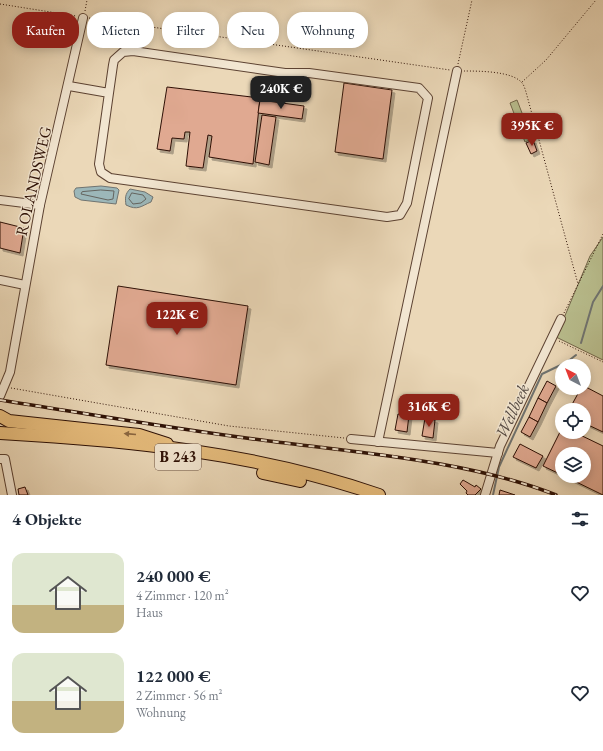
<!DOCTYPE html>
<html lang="de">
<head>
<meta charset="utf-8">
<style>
	:root { --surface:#fff; --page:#f6f6f7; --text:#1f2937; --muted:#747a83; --accent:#8f2418 }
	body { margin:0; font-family:"EB Garamond",serif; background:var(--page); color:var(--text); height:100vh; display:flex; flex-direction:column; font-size:15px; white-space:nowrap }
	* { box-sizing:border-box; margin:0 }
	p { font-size:13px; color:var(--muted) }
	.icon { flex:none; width:22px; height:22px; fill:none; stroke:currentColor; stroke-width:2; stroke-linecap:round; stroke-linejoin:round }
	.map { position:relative; height:495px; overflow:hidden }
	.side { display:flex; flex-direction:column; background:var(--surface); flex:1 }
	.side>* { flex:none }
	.banner { position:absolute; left:12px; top:12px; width:400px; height:36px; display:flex; gap:8px }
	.needle { width:26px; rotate:318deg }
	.tools { position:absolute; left:555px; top:359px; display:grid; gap:8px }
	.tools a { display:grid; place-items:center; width:36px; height:36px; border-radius:50%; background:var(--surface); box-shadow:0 2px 10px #0003; font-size:20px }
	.price { position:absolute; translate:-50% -34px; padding:0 9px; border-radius:8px; background:var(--accent); color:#fff; font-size:13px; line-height:26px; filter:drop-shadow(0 1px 2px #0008) }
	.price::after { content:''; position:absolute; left:50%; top:24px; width:12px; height:9px; margin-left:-6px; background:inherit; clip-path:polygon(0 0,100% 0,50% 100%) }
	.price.current { background:#222; color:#fff }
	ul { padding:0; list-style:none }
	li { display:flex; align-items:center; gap:12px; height:100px; padding:0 12px }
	li span { display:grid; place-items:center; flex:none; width:112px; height:80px; border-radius:12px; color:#555 }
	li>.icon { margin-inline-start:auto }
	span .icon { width:48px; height:48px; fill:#fffc; stroke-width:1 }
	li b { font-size:17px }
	h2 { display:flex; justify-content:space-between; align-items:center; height:48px; padding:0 12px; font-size:17px }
	.pill { padding:0 14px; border-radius:16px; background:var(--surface); box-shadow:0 2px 10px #0003; font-size:14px; line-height:36px }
	.pill.current { background:var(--accent); color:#fff }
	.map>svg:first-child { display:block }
	.green { fill:#b9be8e; stroke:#73674a }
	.water { fill:#9cb7b9; stroke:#707471 }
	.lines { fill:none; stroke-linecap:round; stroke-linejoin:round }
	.shore { stroke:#64645f; stroke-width:1 }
	.stream { stroke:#707471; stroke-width:2 }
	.building { fill:#e0a991; stroke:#2d1005; filter:url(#shadow) }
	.minor-casing { stroke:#5c4232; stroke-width:10 }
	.highway-casing { stroke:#2d1005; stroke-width:14 }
	.path { stroke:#2d1005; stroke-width:1; stroke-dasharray:1 2; stroke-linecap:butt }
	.minor { stroke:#f2e6d1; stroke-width:8 }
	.highway { stroke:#e6bc7c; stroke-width:12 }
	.rail-casing { stroke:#2d1005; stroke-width:3.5 }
	.rail { stroke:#f2e6d1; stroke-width:2; stroke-dasharray:6; stroke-linecap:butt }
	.oneway { fill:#8a6640 }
	.labels { text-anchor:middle; stroke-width:3; stroke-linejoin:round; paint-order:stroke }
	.shield { fill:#f2e6d1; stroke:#685042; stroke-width:1 }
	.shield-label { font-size:15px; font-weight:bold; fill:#2d1005 }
	.street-label { font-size:16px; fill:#2d1005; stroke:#f2e6d1 }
	.water-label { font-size:17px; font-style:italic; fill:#544a44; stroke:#f2e6d1 }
</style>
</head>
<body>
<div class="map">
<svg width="603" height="495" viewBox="0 0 603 495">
	<defs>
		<filter id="shadow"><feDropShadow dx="3" dy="3" stdDeviation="0" flood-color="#0004"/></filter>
	</defs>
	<rect width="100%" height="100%" fill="#ebd8b8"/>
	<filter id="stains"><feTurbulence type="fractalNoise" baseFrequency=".005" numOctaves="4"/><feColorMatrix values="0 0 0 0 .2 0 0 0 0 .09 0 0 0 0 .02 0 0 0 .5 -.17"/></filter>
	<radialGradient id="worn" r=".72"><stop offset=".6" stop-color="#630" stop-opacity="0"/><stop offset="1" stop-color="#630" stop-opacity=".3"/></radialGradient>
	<g class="green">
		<path d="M 517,100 L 532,139 L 525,142 L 510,103 Z"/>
		<path d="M 603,237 L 603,360 L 556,337 L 590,256 Z"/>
	</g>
	<g class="water">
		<path d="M 101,186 L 117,188 L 119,190 L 116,204 L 81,200 L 75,197 L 74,191 L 76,188 Z"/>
		<path d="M 130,189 L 145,192 L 153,197 L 151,202 C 141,206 138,211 126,205 C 125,198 125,194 130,189 Z"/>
	</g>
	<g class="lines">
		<g class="shore">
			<path d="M 101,190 L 114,191 L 113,199 L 108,200 L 81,194 L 82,192 Z"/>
			<path d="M 132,193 L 143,195 L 146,199 L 141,203 L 133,204 L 129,199 Z"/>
		</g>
		<g class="stream">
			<path d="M 581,343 L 593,302 L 603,286"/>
			<path d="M 493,495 L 499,467 L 542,374 L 567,362 L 576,355"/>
		</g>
	</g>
	<g class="building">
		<path d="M 344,83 L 392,90 L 383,159 L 335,152 Z"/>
		<path d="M 167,87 L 260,98 L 253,164 L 209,157 L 212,136 L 208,135 L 203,168 L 186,166 L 190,132 L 185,132 L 184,139 L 172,138 L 170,151 L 157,149 Z"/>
		<path d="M 260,100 L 304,106 L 302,119 L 258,113 Z"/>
		<path d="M 262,115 L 276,117 L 269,165 L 255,162 Z"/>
		<path d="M 533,140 L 537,151 L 531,154 L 526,143 Z"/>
		<path d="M 0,222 L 24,228 L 20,253 L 0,248 Z"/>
		<path d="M 118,286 L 248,306 L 236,385 L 106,365 Z"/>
		<path d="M 547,381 L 556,386 L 547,403 L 538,398 Z"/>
		<path d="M 584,386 L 603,396 L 603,432 L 584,423 L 584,410 L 569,410 L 581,388 L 584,388 Z"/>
		<path d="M 538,398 L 547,403 L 538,422 L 529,417 Z"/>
		<path d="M 398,414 L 409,415 L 407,432 L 395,430 Z"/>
		<path d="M 529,417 L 538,422 L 530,437 L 521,432 Z"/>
		<path d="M 425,418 L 435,420 L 433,438 L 422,436 Z"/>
		<path d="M 561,430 L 569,435 L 570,432 L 574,432 L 603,446 L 603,495 L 564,476 L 584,476 L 584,454 L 562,454 L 562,475 L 543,466 Z"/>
		<path d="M 520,444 L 543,456 L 536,468 L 513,457 Z"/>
		<path d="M 463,480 L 475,487 L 476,485 L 481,489 L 475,495 L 468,495 L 466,493 L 467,491 L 460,484 Z"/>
		<path d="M 25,487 L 28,495 L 19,495 L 18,489 Z"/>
		<path d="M 500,490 L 515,495 L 499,495 Z"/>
	</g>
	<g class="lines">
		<g class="minor-casing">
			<g id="minor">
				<path d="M 69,86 L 109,93 L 99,164 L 101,172 L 110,178 L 387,217 L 400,215 L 407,203 L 428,98 L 419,88 L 309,73 L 285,73 L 133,51 L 123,52 L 114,60 L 113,65 L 109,93"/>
				<path d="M 0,200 L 40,205"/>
				<path d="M 0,280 L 25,285"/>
				<path d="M 0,396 L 10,372 L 40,205 L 83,18"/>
				<path d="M 351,439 L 498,453"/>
				<path d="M 378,442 L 457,71"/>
				<path d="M 0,459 L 5,459 L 12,495"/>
				<path d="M 485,495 L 500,446 L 561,319"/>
			</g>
		</g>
		<g class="highway-casing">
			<g id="highway">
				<path d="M 0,416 L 9,421 L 139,435 L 167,444"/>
				<path d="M 0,433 C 127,440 259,453 379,495"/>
				<path d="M 263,473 L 300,481"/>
			</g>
		</g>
		<g class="path">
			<path d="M 0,4 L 76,16"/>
			<path d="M 85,11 L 87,0"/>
			<path d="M 89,18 L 450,70"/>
			<path d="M 458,64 L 472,0"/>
			<path d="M 464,71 C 478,71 513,71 522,83 C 524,85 525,89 526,92 L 578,284"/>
			<path d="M 522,82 L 546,60 L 596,0"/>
			<path d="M 564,313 L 603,234"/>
			<path d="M 559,341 L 603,362"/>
			<path d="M 11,388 L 229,426 L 344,438"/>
		</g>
		<use href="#minor" class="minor"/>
		<use href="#highway" class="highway"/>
		<g class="rail-casing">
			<path id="rail" d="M 0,400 C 89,414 179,430 269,441 C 361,453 470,461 556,495"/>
		</g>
		<use href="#rail" class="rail"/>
	</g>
	<defs><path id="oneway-solid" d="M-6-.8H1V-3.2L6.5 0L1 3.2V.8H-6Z"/></defs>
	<use class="oneway" href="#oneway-solid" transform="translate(130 434) rotate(-175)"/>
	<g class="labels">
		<rect class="shield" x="155" y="444" width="46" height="26" rx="3"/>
		<g class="shield-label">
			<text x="178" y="462">B 243</text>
		</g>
		<g class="street-label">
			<text transform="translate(33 181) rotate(-77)" y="6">ROLANDSWEG</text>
		</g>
		<g class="water-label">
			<text transform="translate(512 411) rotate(-65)" y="6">Wellbeek</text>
		</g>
	</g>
	<rect width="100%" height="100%" filter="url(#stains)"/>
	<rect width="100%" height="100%" fill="url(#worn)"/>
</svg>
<div class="tools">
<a><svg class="needle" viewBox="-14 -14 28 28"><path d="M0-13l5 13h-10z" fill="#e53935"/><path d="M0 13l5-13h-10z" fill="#747a83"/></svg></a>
<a><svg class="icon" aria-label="locate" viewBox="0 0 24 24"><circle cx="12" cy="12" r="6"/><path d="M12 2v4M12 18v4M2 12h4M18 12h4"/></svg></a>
<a><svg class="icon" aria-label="layers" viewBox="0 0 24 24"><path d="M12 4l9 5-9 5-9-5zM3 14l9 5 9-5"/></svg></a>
</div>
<b class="price current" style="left:281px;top:110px">240K €</b>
<b class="price" style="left:532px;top:147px">395K €</b>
<b class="price" style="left:177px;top:336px">122K €</b>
<b class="price" style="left:429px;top:428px">316K €</b>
<div class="banner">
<a class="pill current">Kaufen</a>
<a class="pill">Mieten</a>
<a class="pill">Filter</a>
<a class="pill">Neu</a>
<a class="pill">Wohnung</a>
</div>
</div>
<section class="side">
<h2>4 Objekte<svg class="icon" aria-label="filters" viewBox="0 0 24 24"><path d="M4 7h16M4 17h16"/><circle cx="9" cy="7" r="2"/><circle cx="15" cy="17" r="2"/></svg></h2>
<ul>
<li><span style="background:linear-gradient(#dfe7d0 65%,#c2b280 0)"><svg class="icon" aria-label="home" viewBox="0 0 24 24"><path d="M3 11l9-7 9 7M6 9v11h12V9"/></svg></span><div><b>240 000 €</b><p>4 Zimmer · 120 m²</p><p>Haus</p></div><svg class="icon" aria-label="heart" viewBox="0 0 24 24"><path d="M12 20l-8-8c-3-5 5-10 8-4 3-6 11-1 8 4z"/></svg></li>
<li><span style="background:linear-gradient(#dfe7d0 60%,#c2b280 0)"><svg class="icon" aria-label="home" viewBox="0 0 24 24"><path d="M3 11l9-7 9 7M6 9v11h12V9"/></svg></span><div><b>122 000 €</b><p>2 Zimmer · 56 m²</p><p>Wohnung</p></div><svg class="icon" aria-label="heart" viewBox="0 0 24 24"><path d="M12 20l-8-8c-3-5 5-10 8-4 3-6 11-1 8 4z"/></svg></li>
</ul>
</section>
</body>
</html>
